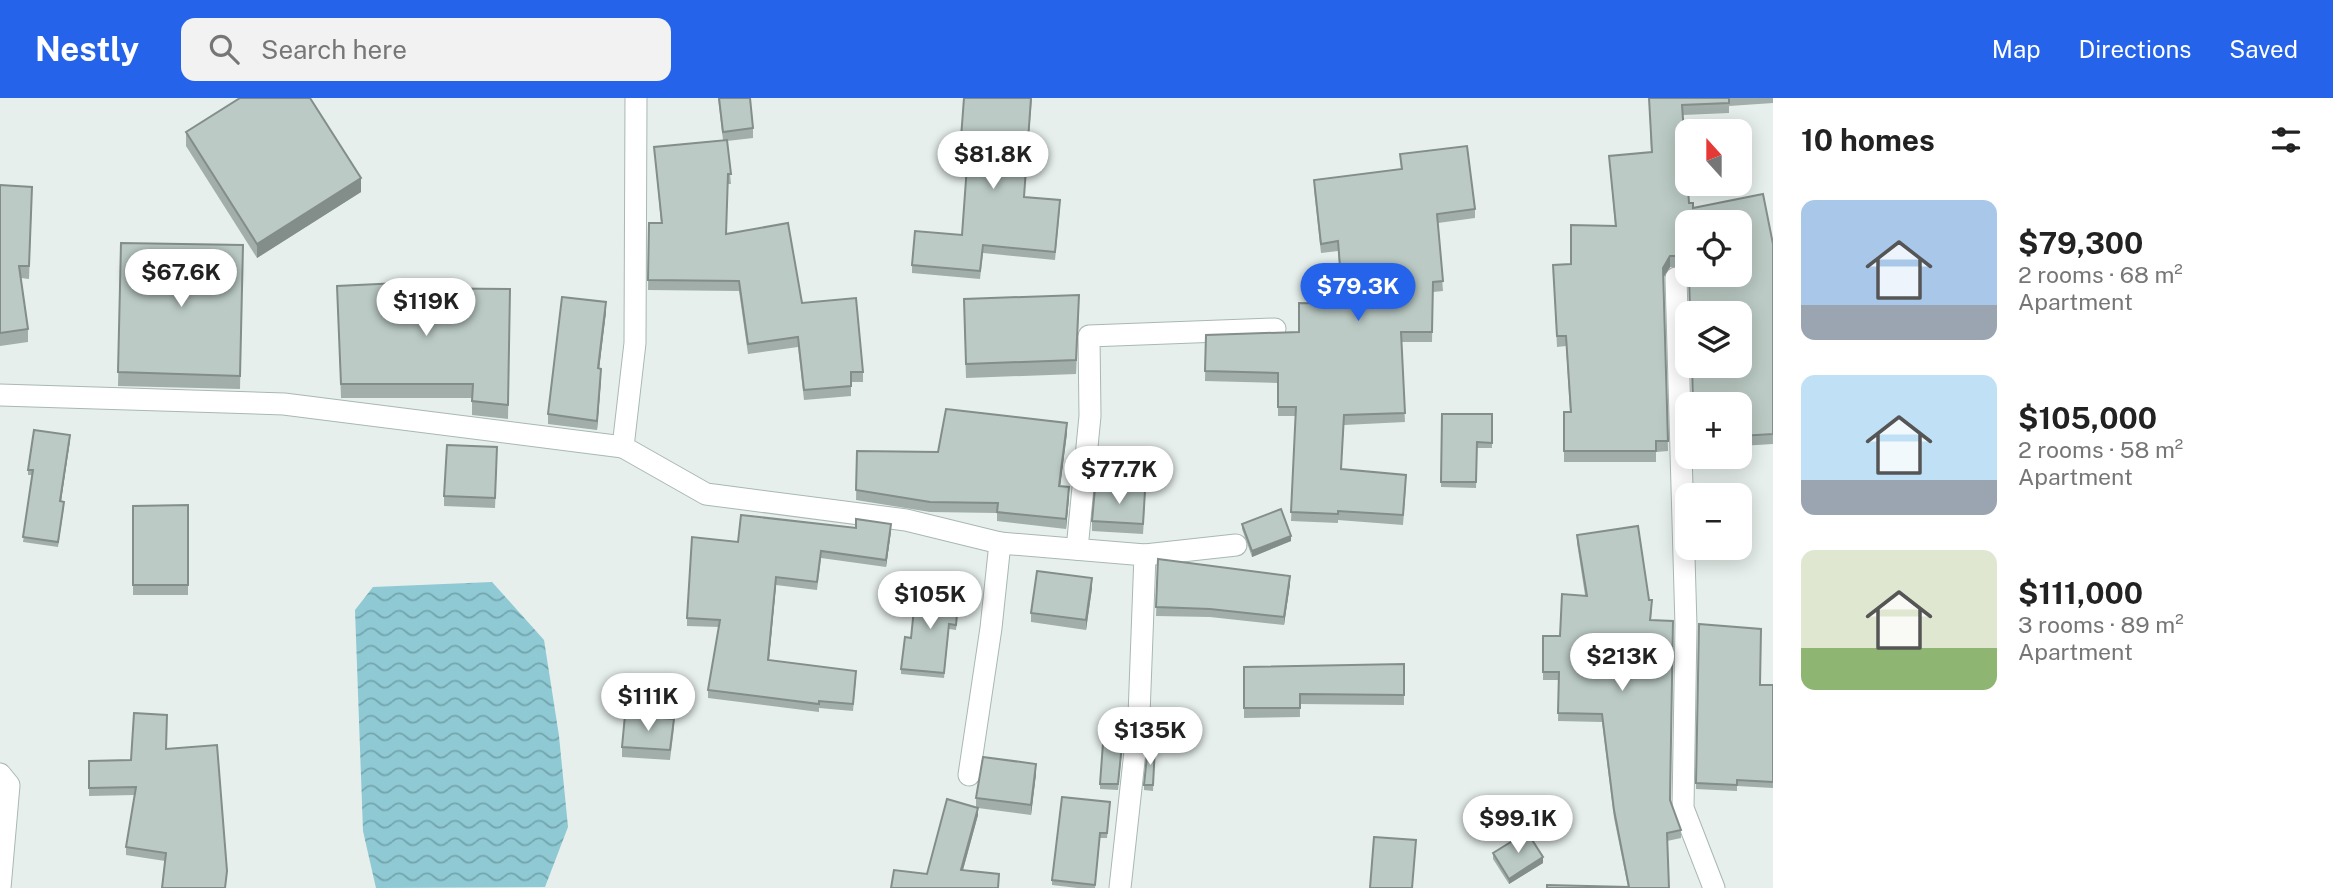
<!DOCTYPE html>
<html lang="en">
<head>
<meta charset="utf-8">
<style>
	:root { --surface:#fff; --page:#f2f2f2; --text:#222; --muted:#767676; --accent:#2563eb }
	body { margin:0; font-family:"Public Sans",sans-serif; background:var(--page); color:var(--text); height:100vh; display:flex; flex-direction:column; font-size:26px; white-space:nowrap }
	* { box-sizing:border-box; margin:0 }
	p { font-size:23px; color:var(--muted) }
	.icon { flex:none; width:38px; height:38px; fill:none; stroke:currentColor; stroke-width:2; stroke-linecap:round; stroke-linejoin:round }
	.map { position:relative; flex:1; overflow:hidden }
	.details { display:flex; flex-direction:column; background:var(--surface); width:560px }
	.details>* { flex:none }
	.needle { width:46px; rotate:339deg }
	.controls { position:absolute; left:1675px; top:21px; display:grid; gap:14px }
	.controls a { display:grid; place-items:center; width:77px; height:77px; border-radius:14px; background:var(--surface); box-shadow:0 4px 18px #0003; font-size:35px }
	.price { position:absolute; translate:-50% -60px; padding:0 16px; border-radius:24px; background:#fff; color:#222; font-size:23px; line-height:46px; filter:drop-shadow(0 2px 4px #0008) }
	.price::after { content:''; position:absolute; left:50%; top:42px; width:21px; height:16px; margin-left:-10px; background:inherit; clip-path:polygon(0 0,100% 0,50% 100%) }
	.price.active { background:var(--accent); color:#fff }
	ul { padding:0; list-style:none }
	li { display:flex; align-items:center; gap:21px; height:175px; padding:0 28px }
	li span { display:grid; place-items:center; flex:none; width:196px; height:140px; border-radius:14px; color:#555 }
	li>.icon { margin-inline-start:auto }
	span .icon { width:84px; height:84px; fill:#fffc; stroke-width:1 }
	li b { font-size:30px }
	h2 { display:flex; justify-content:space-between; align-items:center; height:84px; padding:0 28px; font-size:30px }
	header { display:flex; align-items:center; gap:42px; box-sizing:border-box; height:98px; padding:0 35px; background:var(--accent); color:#fff }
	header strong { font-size:33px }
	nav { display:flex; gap:38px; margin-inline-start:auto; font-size:24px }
	.search { width:490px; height:63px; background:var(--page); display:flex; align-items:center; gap:18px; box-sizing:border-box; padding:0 24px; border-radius:14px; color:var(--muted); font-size:26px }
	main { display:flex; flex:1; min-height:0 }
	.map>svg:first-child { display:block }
	.water { fill:url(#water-waves) }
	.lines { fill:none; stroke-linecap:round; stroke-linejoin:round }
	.minor-casing { stroke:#a8b8b2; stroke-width:23 }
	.minor { stroke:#fff; stroke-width:21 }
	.wall { fill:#a1aea9 }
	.shaded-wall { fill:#838d89 }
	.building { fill:#bbcac4; stroke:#838d89; stroke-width:2 }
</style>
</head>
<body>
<header>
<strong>Nestly</strong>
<div class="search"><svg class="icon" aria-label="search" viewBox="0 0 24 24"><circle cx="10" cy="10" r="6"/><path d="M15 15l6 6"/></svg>Search here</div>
<nav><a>Map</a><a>Directions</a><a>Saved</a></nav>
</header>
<main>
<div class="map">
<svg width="1773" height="790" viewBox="0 0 1773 790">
	<defs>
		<pattern id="water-waves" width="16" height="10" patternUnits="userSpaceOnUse" patternTransform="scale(1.75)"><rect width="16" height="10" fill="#8ec9d4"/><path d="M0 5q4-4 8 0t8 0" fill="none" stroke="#74a5ad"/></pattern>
	</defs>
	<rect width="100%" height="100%" fill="#e6efeb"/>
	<path class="water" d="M 492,484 L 544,542 L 559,638 L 568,729 L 545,789 L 376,790 L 363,733 L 355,512 L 373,489 Z"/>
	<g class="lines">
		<g class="minor-casing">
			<g id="minor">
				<path d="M 1676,180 L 1686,528 L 1683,710 L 1714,790"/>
				<path d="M 0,297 L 284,306 L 623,349 L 635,245 L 636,0"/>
				<path d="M 623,349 L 706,396 L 906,422 L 1000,445"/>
				<path d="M 1077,451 L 1090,318 L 1089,238 L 1275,231"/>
				<path d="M 1145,457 L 1236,447"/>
				<path d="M 0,676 L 9,687 L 0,790"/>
				<path d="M 969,677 L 991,530 L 1000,445 L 1145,457 L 1139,617 L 1120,790"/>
			</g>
		</g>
		<use href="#minor" class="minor"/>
	</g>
	<g class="wall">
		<path d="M 718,0 L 750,0 L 753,30 L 753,40 L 727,43 L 731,86 L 728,86 L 726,136 L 802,205 L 863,274 L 863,284 L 851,284 L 851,298 L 804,302 L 798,249 L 748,256 L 739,193 L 648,192 L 649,125 L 661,125 L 654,49 L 723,42 Z"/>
		<path d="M 1032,0 L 1024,99 L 1060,110 L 1055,162 L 983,155 L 980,181 L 912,175 L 912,167 L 962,137 L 969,48 L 961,48 L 961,40 Z"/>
		<path d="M 1649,0 L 1773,0 L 1773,5 L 1729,8 L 1729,15 L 1683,17 L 1689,105 L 1693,110 L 1773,146 L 1773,346 L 1740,348 L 1740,306 L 1687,177 L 1740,177 L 1687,124 L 1687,176 L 1683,169 L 1670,169 L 1663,180 L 1668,353 L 1656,354 L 1656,364 L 1564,364 L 1564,314 L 1570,314 L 1566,248 L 1557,249 L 1553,167 L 1571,166 L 1615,128 L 1609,58 L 1651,54 Z"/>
		<path d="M 186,34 L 361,94 L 257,160 L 186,48 Z"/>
		<path d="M 1400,56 L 1475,111 L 1475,120 L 1438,125 L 1443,193 L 1433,194 L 1432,244 L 1401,244 L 1405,324 L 1344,327 L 1341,371 L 1406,387 L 1403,427 L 1338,422 L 1338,425 L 1291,423 L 1296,318 L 1278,318 L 1278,285 L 1205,283 L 1206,237 L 1299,234 L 1342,206 L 1338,153 L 1321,155 L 1314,91 L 1314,82 L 1401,71 Z"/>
		<path d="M 0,87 L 32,101 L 29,181 L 21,180 L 28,231 L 28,244 L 0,248 Z"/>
		<path d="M 121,145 L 243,147 L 240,291 L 118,288 Z"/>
		<path d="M 337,188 L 510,191 L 508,321 L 472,317 L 472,300 L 341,300 Z"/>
		<path d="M 1079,211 L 1076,276 L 966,280 L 964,215 Z"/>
		<path d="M 606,214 L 599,271 L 601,281 L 597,332 L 548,326 L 548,316 Z"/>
		<path d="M 1442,316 L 1492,316 L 1492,350 L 1477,350 L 1476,390 L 1441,389 Z"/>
		<path d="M 1067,335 L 1060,388 L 1069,399 L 1066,431 L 997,423 L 997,415 L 930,414 L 856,402 L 857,353 L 938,354 Z"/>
		<path d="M 70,342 L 61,404 L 64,409 L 58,449 L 23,444 L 32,377 L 28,377 L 28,372 Z"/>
		<path d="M 497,359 L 495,410 L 444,408 L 444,398 Z"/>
		<path d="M 1145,403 L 1143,436 L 1092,433 L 1092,423 Z"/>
		<path d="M 188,407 L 188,497 L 133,497 L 133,408 Z"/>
		<path d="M 1242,426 L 1291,443 L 1252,459 L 1242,431 Z"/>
		<path d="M 856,430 L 891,433 L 886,469 L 821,460 L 817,492 L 776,487 L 769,562 L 856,580 L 853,613 L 819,610 L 819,614 L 708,600 L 708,592 L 719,529 L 687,528 L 687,520 L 738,444 Z"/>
		<path d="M 1577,437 L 1649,502 L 1652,510 L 1651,522 L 1670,702 L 1681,732 L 1681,740 L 1667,743 L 1669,790 L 1628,789 L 1614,720 L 1602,624 L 1558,623 L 1559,582 L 1543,582 L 1543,538 L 1560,538 L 1585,497 L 1577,445 Z"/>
		<path d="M 1158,461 L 1290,486 L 1284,527 L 1210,519 L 1156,518 Z"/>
		<path d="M 1092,490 L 1086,532 L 1031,524 L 1031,515 Z"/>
		<path d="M 959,500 L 956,532 L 949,531 L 944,580 L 901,576 L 901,571 L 911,540 Z"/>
		<path d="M 1699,526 L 1760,587 L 1773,587 L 1773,690 L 1737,688 L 1737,693 L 1696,691 Z"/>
		<path d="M 1404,566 L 1404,607 L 1300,606 L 1300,619 L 1244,620 L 1244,569 Z"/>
		<path d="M 674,630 L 670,662 L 622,659 L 622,649 Z"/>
		<path d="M 1155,649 L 1153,693 L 1144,692 L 1144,687 Z"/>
		<path d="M 166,651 L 227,781 L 165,763 L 126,757 L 126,749 L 135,697 L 89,698 L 89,663 L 131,662 Z"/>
		<path d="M 1122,652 L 1118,692 L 1100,691 L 1100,686 Z"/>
		<path d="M 1036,676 L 1031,717 L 978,710 L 978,717 L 963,772 L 999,784 L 927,776 L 976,709 L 976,700 Z"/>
		<path d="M 1110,709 L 1107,740 L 1100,740 L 1095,790 L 1078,790 L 1052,787 L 1052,782 Z"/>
		<path d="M 1493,755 L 1543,765 L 1509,786 L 1493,761 Z"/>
	</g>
	<g class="shaded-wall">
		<path d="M 361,80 L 361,94 L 257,160 L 257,146 Z"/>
		<path d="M 1670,158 L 1670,169 L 1663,180 L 1663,170 Z"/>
		<path d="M 606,204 L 606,214 L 598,280 L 598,270 Z"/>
		<path d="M 601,271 L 601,281 L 597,332 L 597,323 Z"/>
		<path d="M 1067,325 L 1067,335 L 1059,398 L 1059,388 Z"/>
		<path d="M 70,337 L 70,342 L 60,409 L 60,403 Z"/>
		<path d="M 1069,389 L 1069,399 L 1066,431 L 1066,421 Z"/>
		<path d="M 891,426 L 891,433 L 886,469 L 886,462 Z"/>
		<path d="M 1291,438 L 1291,443 L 1252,459 L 1252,453 Z"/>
		<path d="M 1290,478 L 1290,486 L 1284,527 L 1284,519 Z"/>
		<path d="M 776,479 L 776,487 L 768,570 L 768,562 Z"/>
		<path d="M 1092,480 L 1092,490 L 1086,532 L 1086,522 Z"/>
		<path d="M 1036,666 L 1036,676 L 1031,717 L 1031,707 Z"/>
		<path d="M 978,710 L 978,717 L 961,779 L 961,772 Z"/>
		<path d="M 1543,759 L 1543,765 L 1509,786 L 1509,781 Z"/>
	</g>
	<g class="building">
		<path d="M 240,0 L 310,0 L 361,80 L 257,146 L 186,34 Z"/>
		<path d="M 719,0 L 750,0 L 753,30 L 723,34 Z"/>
		<path d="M 964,0 L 1031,0 L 1024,99 L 1060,102 L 1055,154 L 983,147 L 980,173 L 912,167 L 915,133 L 962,137 L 969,40 L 961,40 Z"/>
		<path d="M 1649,0 L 1729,0 L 1729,5 L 1682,7 L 1689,105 L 1693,105 L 1693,110 L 1763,96 L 1773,146 L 1773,336 L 1740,338 L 1740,306 L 1693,306 L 1692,268 L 1740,268 L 1740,215 L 1690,215 L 1689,177 L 1740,177 L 1740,124 L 1687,124 L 1687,166 L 1683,158 L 1670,158 L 1663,170 L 1668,343 L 1656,343 L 1656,353 L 1564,353 L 1564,314 L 1571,314 L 1566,238 L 1557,238 L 1553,167 L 1571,166 L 1571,127 L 1616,128 L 1609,58 L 1652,54 Z"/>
		<path d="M 727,42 L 731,76 L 728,76 L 726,136 L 788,125 L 802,205 L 856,200 L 863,274 L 851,274 L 851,288 L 804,292 L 798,239 L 748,246 L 739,183 L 648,182 L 649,125 L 662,125 L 654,49 Z"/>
		<path d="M 1467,48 L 1475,111 L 1437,116 L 1443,183 L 1433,184 L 1432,234 L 1401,234 L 1405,315 L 1344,317 L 1341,371 L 1406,377 L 1403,417 L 1338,413 L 1338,416 L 1291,414 L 1296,309 L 1278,309 L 1278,275 L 1205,273 L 1206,237 L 1299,234 L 1299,205 L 1343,206 L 1338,143 L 1321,146 L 1314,82 L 1402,71 L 1400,56 Z"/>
		<path d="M 0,87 L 32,89 L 29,168 L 19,168 L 28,231 L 0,235 Z"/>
		<path d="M 121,145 L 243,147 L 240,278 L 118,274 Z"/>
		<path d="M 399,185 L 399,190 L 510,191 L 508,307 L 472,303 L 473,286 L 341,286 L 337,188 Z"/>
		<path d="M 1079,197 L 1076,262 L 966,266 L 964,201 Z"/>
		<path d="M 562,199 L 606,204 L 598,270 L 601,271 L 597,323 L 548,316 Z"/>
		<path d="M 946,311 L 1067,325 L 1059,388 L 1069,389 L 1066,421 L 997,414 L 998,405 L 930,404 L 856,392 L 857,353 L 938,354 Z"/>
		<path d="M 1442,316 L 1492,316 L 1492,345 L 1477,344 L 1476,384 L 1441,384 Z"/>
		<path d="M 34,332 L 70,337 L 60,403 L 64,404 L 58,444 L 23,439 L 33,372 L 28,372 Z"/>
		<path d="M 447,347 L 497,349 L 495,400 L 444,398 Z"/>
		<path d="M 1095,390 L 1145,393 L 1143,426 L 1092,423 Z"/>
		<path d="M 188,407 L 188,487 L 133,487 L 133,408 Z"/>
		<path d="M 1281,411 L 1291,438 L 1252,453 L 1242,426 Z"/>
		<path d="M 741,417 L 856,430 L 856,421 L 891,426 L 886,462 L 821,453 L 817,484 L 776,479 L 768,562 L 856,573 L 853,606 L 819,603 L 819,606 L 708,592 L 720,522 L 687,520 L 692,439 L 738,444 Z"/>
		<path d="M 1638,428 L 1649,502 L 1652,502 L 1650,522 L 1673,523 L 1670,702 L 1681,732 L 1667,735 L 1669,790 L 1547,790 L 1547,787 L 1629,789 L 1614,712 L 1602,616 L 1558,615 L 1559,574 L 1543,574 L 1543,538 L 1560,538 L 1562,496 L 1587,498 L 1577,437 Z"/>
		<path d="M 1158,461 L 1290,478 L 1284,519 L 1210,511 L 1156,509 Z"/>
		<path d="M 1037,473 L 1092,480 L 1086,522 L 1031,515 Z"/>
		<path d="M 916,491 L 959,495 L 956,527 L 949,526 L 944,575 L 901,571 L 905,539 L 911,540 Z"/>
		<path d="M 1699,526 L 1761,531 L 1760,587 L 1773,587 L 1773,684 L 1737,682 L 1737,687 L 1696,685 Z"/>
		<path d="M 1404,566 L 1404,597 L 1300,596 L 1300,610 L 1244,610 L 1244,569 Z"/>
		<path d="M 134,615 L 167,617 L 166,651 L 217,647 L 227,773 L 225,790 L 162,790 L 166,755 L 126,749 L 136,689 L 89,690 L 89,663 L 131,662 Z"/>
		<path d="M 625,617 L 674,621 L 670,652 L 622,649 Z"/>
		<path d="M 1103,645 L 1122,646 L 1118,686 L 1100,686 Z"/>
		<path d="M 1148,648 L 1155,649 L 1153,687 L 1144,687 Z"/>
		<path d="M 983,659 L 1036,666 L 1031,707 L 976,700 Z"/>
		<path d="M 1062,699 L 1110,704 L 1107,735 L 1100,735 L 1095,787 L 1052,782 Z"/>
		<path d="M 947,701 L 978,710 L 961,772 L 999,776 L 998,790 L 891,790 L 894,772 L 927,776 Z"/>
		<path d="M 1527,734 L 1543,759 L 1509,781 L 1493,755 Z"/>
		<path d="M 1374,739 L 1416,742 L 1412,790 L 1370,790 Z"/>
	</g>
</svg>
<div class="controls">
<a><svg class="needle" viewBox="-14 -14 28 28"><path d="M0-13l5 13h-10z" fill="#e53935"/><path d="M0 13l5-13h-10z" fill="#767676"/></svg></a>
<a><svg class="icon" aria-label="locate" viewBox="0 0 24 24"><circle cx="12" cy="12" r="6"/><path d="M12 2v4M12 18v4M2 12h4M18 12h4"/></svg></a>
<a><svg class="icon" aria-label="layers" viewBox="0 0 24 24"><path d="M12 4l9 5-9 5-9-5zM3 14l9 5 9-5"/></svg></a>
<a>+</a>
<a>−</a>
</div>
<b class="price" style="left:993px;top:93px">$81.8K</b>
<b class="price" style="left:181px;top:211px">$67.6K</b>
<b class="price active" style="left:1358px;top:225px">$79.3K</b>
<b class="price" style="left:426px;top:240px">$119K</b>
<b class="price" style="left:1119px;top:408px">$77.7K</b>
<b class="price" style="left:930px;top:533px">$105K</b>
<b class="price" style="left:1622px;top:595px">$213K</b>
<b class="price" style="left:648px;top:635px">$111K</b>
<b class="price" style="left:1150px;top:669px">$135K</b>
<b class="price" style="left:1518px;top:757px">$99.1K</b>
</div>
<section class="details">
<h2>10 homes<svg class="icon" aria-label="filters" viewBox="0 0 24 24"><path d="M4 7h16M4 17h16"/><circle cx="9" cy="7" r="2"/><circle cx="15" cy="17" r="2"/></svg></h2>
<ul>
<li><span style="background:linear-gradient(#a9c7e8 75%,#9aa5b1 0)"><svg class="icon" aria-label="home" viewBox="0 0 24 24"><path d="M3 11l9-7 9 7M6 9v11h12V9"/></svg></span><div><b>$79,300</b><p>2 rooms · 68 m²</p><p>Apartment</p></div></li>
<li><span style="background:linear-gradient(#bfe0f5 75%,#9aa5b1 0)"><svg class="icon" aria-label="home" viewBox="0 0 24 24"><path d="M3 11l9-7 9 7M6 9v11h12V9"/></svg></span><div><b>$105,000</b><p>2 rooms · 58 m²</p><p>Apartment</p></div></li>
<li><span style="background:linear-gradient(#dfe7d0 70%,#8fb573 0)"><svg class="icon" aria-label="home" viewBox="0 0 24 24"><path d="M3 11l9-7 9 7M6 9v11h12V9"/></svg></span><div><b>$111,000</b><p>3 rooms · 89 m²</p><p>Apartment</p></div></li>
</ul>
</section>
</main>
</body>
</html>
